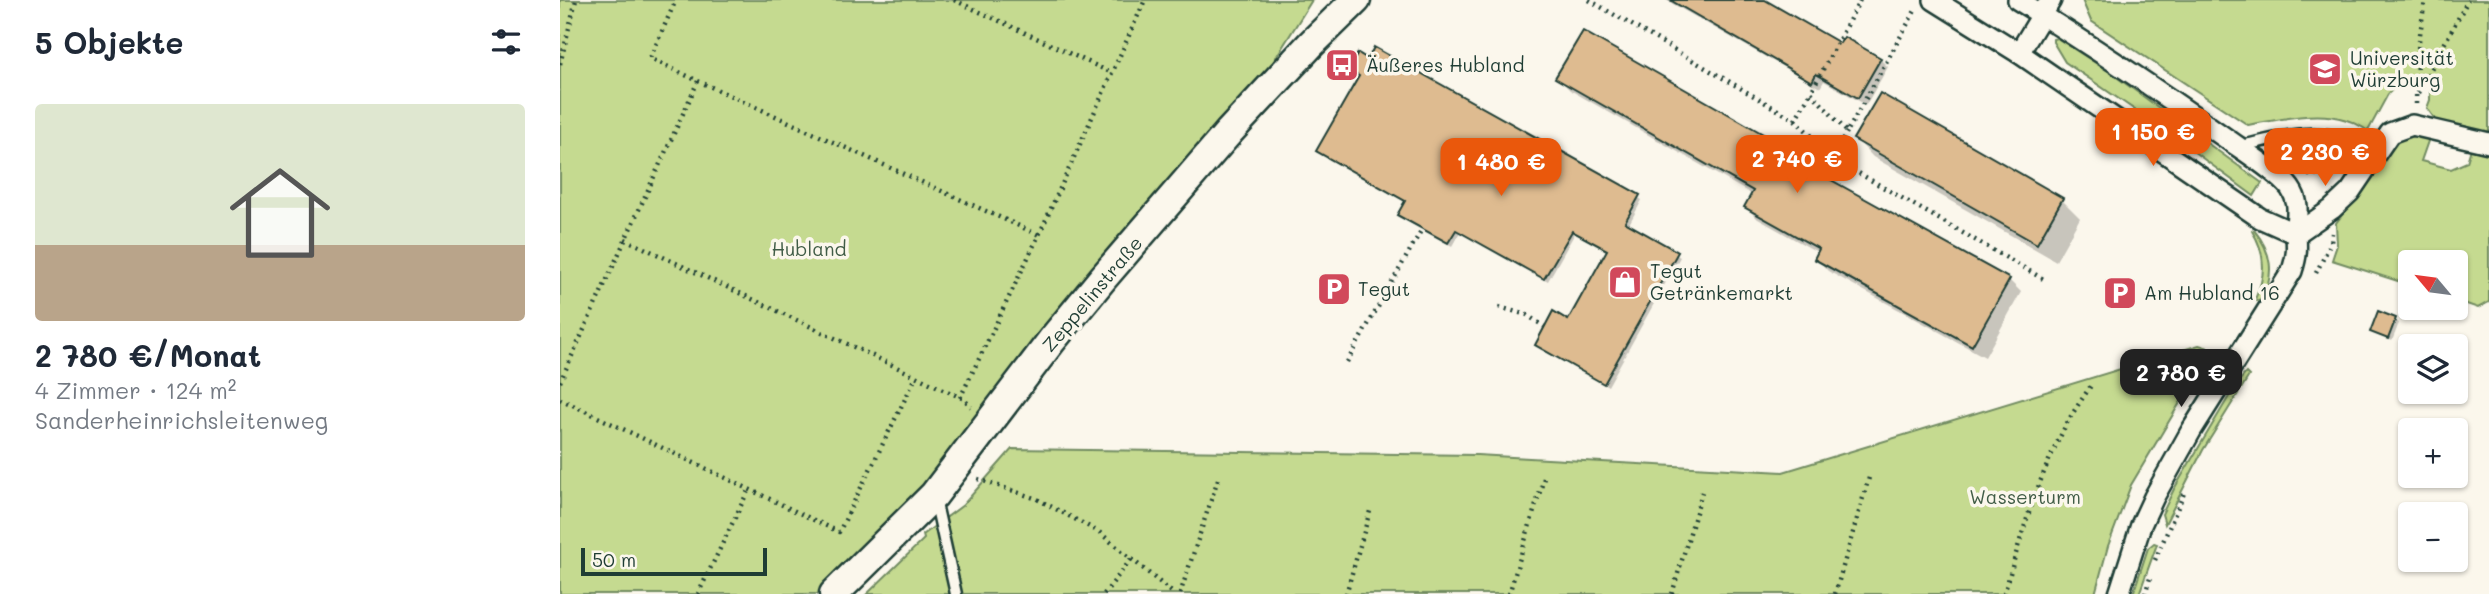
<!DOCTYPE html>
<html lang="de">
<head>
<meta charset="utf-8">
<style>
	:root { --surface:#fff; --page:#f2f2f3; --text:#1f2937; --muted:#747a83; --line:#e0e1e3; --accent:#ea580c }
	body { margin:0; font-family:Mali,sans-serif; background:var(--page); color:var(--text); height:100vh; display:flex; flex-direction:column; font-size:26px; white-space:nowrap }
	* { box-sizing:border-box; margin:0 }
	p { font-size:23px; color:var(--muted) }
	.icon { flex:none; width:38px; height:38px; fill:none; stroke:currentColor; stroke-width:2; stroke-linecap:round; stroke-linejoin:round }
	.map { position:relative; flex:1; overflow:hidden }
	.details { display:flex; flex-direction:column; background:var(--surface); width:560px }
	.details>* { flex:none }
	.needle { width:46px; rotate:299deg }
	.controls { position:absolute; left:1838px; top:250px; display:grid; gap:14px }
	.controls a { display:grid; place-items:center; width:70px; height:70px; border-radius:7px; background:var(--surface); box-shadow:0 2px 5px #0004; font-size:35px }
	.scale { position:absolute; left:21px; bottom:18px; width:186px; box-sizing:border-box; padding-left:7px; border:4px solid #1f3d34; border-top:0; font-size:19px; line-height:24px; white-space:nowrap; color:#1f3d34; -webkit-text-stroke:5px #fbf7ec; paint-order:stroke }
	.price { position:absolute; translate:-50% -60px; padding:0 16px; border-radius:14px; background:var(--accent); color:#fff; font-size:23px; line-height:46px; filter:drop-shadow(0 2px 4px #0008) }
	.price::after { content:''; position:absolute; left:50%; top:42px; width:21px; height:16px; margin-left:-10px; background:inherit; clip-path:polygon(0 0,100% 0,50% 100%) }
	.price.active { background:#222; color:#fff }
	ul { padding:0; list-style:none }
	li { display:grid; align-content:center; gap:14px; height:371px; padding:0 35px }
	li+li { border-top:2px solid var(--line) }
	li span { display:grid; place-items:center; height:217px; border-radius:7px; color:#555 }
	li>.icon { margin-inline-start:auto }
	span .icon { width:126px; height:126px; fill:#fffc; stroke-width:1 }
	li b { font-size:30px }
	h2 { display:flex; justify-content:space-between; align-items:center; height:84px; padding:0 35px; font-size:30px }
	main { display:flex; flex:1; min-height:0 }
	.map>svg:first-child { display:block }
	.green { fill:#c5da90; stroke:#728c62; stroke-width:2 }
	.shadow { fill:#0003 }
	.building { fill:#debb90; stroke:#1f3d34; stroke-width:2 }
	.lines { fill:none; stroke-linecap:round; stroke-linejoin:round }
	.lane-casing { stroke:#1f3d34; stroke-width:15 }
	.street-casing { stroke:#1f3d34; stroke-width:24 }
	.secondary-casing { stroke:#1f3d34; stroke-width:33 }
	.path { stroke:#1f3d34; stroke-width:4.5; stroke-dasharray:2 5; stroke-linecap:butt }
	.lane { stroke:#fbf7ec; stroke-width:10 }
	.street { stroke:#fbf7ec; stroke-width:19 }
	.secondary { stroke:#fbf7ec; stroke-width:28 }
	.labels { text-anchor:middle; stroke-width:7; stroke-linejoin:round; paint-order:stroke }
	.poi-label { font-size:19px; fill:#1f3d34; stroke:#fbf7ec; text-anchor:start }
	.park-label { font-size:19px; fill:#405c46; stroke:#fbf7ec }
	.street-label { font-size:19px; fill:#1f3d34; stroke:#fbf7ec }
</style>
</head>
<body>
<main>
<section class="details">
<h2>5 Objekte<svg class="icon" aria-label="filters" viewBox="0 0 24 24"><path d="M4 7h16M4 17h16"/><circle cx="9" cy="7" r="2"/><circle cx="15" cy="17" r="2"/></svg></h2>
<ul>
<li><span style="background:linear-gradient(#dfe7d0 65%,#b9a48a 0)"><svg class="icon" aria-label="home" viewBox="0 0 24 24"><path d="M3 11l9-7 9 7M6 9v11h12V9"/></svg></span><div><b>2 780 €/Monat</b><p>4 Zimmer · 124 m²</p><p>Sanderheinrichsleitenweg</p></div></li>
</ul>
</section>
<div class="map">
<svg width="1929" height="594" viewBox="0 0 1929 594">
	<rect width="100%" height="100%" fill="#fbf7ec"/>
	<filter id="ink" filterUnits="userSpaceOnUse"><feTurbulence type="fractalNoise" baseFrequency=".0143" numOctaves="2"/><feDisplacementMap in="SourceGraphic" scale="14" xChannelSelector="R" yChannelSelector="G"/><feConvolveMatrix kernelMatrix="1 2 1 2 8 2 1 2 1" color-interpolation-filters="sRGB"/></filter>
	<g filter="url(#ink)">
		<g class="green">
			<path d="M 0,0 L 752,0 L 669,132 L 274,594 L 0,594 Z"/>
			<path d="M 1522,0 L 1929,0 L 1929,136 L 1877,122 L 1867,108 L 1870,100 L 1870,82 L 1861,74 L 1843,79 L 1828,94 L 1808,131 C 1773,105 1728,118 1688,125 L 1531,21 Z"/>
			<path d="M 1497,38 L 1551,73 L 1702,183 L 1694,196 L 1607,132 L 1505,62 L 1493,42 L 1493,39 Z"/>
			<path d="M 1850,134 L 1866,136 L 1868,141 L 1861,161 L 1891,169 L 1907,162 L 1912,145 L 1929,149 L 1929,302 L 1918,308 L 1895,300 L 1895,262 L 1850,262 L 1850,285 L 1772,260 L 1777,245 L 1776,223 L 1840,139 Z"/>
			<path d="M 1752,148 L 1773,152 L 1783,162 C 1761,177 1735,171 1717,152 Z"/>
			<path d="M 1694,230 C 1712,252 1715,274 1702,300 L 1697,301 L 1695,299 C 1706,276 1706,253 1692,231 Z"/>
			<path d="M 1639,345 L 1652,349 L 1571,485 L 1548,546 L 1535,594 L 307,594 L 364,539 L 363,535 L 403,505 L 452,449 L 917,455 L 1223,472 Z"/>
			<path d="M 1686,373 L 1689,376 L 1643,450 L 1605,524 L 1602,514 L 1614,489 L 1677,383 Z"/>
			<path d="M 1594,543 L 1597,544 L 1579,594 L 1573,594 L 1588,548 Z"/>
		</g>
		<g class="shadow">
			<path d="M 1106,0 L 1201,0 L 1281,46 L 1320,59 L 1328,67 L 1306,105 L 1264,81 L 1260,88 Z"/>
			<path d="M 815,50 L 1082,200 L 1068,226 L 1120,257 L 1048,386 L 977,345 L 1009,322 L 1048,251 L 1015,233 L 988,281 L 900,232 L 892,246 L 843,218 L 847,201 L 800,76 L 791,70 L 809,61 Z"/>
			<path d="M 998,78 L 1204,136 L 1215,150 L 1449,280 L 1461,292 L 1425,357 L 1268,271 L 1256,258 L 1259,253 L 1198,219 L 1186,207 L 1193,195 L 1010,90 Z"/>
			<path d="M 1320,95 L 1502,200 L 1520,218 L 1496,261 L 1313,157 L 1295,138 Z"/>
			<path d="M 1835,320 L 1839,323 L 1832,341 L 1812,332 Z"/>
			<path d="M 1882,335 L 1903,346 L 1896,362 L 1895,346 L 1877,346 Z"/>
		</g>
		<g class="building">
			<path d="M 1110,0 L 1205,0 L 1280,43 L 1284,37 L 1321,58 L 1298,98 L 1256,74 L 1252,82 Z"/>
			<path d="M 1023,31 L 1205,135 L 1202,140 L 1273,181 L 1450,279 L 1412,346 L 1254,259 L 1259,249 L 1184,207 L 1193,191 L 995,78 Z"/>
			<path d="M 814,47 L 1080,195 L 1065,222 L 1118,252 L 1044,384 L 975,345 L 993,311 L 1008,320 L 1047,250 L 1012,231 L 984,279 L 896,230 L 888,243 L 837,215 L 845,201 L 756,151 L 799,76 L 789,70 L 798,53 L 808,59 Z"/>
			<path d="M 1320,93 L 1503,198 L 1477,244 L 1293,139 Z"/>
			<path d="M 1818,311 L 1836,318 L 1828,339 L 1810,332 Z"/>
		</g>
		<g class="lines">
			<g class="lane-casing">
				<g id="lane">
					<path d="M 1681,146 C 1714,139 1753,126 1785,140 C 1795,144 1804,154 1812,160"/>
					<path d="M 375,499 L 396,594"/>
				</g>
			</g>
			<g class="street-casing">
				<g id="street">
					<path d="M 1374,0 L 1459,53 L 1700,218 L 1736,234"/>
					<path d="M 1458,0 C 1529,44 1599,91 1667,139 C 1684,151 1719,173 1730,188 C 1742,205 1735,217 1736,234 C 1737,250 1737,255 1732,271 L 1631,431 L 1594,497 L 1581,525 L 1559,594"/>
					<path d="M 1459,53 L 1491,0"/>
					<path d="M 1736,234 L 1772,209 L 1790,192 L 1830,133 L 1852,125 L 1929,143"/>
				</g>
			</g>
			<g class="secondary-casing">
				<path id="secondary" d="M 274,594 L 374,495 L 492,340 L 543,278 L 669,132 L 751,44 L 796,0"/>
			</g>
			<g class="path">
				<path d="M 394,0 L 552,73"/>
				<path d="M 1029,0 L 1235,120 L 1281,163 L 1485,280"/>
				<path d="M 1300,0 L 1251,92 L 1287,132 L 1356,9"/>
				<path d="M 0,64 L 16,0"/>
				<path d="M 138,81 L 479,235"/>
				<path d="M 1858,93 L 1908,0"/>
				<path d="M 1856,104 L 1857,55 L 1865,0"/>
				<path d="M 1235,120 L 1251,92"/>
				<path d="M 1272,158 L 1287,132"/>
				<path d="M 1748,175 L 1766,173 L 1780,167"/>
				<path d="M 65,239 L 404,399 L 411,407"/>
				<path d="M 1756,273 L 1771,243 L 1772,233"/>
				<path d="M 939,307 L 967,315 L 985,327"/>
				<path d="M 787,362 L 862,229"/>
				<path d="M 0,382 L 138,81 L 90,58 L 116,0"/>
				<path d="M 400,398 L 479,235 L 585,0"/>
				<path d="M 0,399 L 279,532 L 356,377"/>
				<path d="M 418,479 L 477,499 L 539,532 L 614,594"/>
				<path d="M 1595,560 L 1625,491"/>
				<path d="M 138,594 L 189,489"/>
				<path d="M 544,594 L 572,558"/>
				<path d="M 620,594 L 658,479"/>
				<path d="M 786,594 L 810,511"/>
				<path d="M 949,594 L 984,478"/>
				<path d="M 1112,594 L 1142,492"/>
				<path d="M 1275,594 L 1310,474"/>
				<path d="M 1444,594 C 1460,540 1475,486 1501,435 C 1509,417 1521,401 1532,384"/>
				<path d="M 1585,594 L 1591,575"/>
			</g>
			<use href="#lane" class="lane"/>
			<use href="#street" class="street"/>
			<use href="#secondary" class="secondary"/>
		</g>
	</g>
	<defs>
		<g id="bus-square" transform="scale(1.75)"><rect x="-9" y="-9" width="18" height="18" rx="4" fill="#d1495b" stroke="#fbf7ec"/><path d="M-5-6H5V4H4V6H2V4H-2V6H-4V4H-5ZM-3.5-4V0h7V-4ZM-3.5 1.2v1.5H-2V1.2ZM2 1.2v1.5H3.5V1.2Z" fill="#fff"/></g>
		<g id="university-square" transform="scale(1.75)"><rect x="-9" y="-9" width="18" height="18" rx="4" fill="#d1495b" stroke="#fbf7ec"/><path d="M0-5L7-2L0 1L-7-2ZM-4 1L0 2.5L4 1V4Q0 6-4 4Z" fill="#fff"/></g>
		<g id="shop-square" transform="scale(1.75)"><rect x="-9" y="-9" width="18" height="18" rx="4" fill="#d1495b" stroke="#fbf7ec"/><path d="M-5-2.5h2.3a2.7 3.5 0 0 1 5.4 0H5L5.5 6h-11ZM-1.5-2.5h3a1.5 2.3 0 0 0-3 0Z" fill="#fff"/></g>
		<g id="parking-square" transform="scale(1.75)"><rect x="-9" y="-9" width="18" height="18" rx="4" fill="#d1495b" stroke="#fbf7ec"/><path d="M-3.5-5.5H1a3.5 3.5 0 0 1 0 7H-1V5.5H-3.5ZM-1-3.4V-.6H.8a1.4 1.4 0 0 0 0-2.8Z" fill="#fff"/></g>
	</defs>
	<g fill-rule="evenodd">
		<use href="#bus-square" x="782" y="65"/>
		<use href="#university-square" x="1765" y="69"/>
		<use href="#shop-square" x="1065" y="282"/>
		<use href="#parking-square" x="774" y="289"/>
		<use href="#parking-square" x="1560" y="293"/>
	</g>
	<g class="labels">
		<g class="poi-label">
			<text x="1790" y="65">Universität<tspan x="1790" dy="22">Würzburg</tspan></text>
			<text x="806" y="72">Äußeres Hubland</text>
			<text x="1090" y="278">Tegut<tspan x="1090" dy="22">Getränkemarkt</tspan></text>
			<text x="798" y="296">Tegut</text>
			<text x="1584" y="300">Am Hubland 16</text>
		</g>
		<g class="park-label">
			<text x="249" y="256">Hubland</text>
			<text x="1465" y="504">Wasserturm</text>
		</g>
		<g class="street-label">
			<text transform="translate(532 294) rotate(-50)" y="7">Zeppelinstraße</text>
		</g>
	</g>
</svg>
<div class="controls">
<a><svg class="needle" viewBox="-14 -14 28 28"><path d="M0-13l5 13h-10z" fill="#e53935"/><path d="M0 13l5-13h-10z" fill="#747a83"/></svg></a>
<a><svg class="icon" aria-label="layers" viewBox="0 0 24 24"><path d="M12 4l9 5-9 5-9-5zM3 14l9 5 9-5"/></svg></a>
<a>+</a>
<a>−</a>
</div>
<div class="scale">50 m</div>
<b class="price" style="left:1593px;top:168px">1 150 €</b>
<b class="price" style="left:1765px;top:188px">2 230 €</b>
<b class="price" style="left:1237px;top:195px">2 740 €</b>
<b class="price" style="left:941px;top:198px">1 480 €</b>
<b class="price active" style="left:1621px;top:409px">2 780 €</b>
</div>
</main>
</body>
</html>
